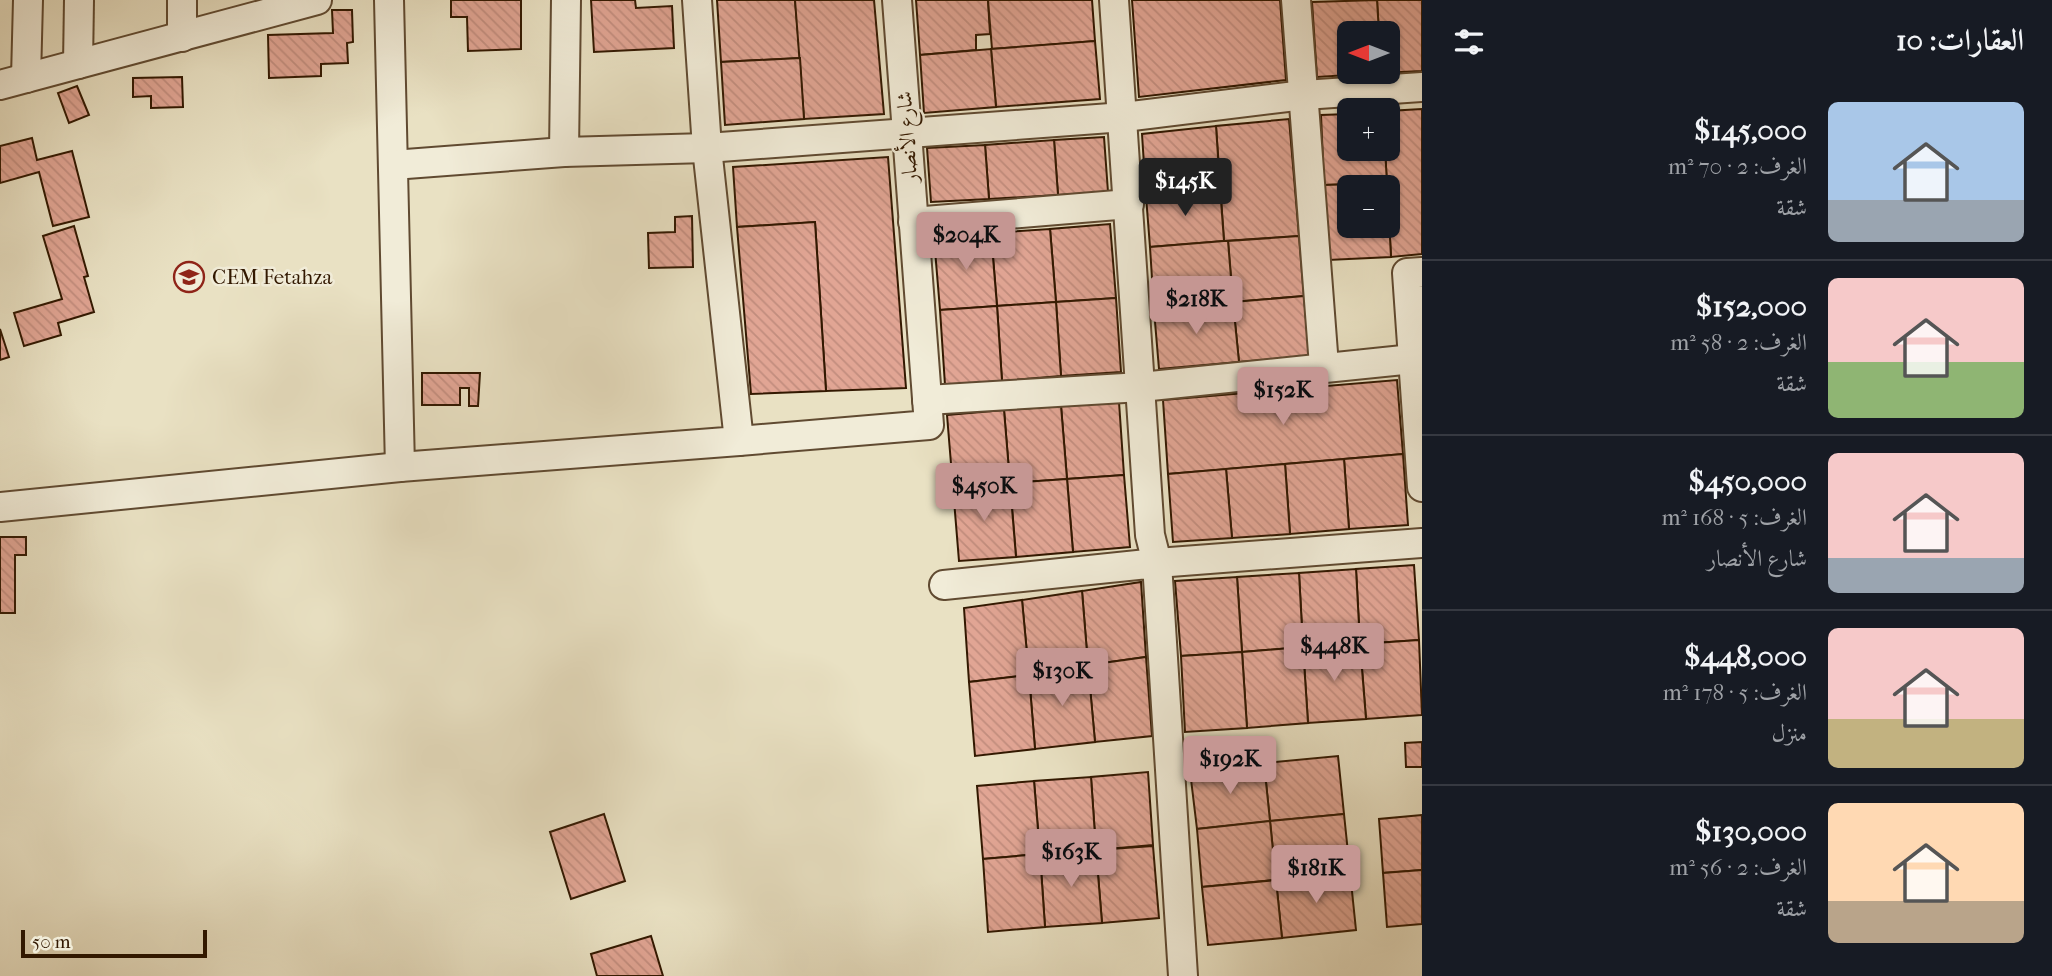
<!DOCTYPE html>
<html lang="ar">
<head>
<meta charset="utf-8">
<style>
	:root { --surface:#171b24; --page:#20242c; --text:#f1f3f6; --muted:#9ea1a6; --line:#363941; --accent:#c59692 }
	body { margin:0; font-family:"IM FELL French Canon",Amiri,serif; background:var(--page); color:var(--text); direction:rtl; height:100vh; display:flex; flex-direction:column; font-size:26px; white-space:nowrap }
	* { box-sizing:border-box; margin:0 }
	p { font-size:23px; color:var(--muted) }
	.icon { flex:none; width:38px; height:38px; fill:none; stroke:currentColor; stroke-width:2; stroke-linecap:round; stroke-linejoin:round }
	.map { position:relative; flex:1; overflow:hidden; direction:ltr }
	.side { display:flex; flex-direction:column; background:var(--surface); width:630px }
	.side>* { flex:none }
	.needle { width:46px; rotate:270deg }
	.tools { position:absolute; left:1337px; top:21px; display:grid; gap:14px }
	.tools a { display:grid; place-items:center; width:63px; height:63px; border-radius:10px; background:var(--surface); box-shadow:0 2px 5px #0004; font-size:35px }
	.scale { position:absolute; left:21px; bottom:18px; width:186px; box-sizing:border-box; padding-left:7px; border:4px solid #321800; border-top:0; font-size:19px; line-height:24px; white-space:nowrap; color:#321800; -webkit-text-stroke:5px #f1ecd8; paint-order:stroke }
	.price { position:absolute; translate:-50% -60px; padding:0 16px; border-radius:7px; background:var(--accent); color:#111; font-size:23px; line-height:46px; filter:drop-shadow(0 2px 4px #0008) }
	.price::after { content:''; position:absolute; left:50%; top:42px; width:21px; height:16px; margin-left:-10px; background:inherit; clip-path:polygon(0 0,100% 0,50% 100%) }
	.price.active { background:#222; color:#fff }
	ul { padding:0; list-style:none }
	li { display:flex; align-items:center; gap:21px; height:175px; padding:0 28px }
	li+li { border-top:2px solid var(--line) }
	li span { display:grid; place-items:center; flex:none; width:196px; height:140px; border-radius:10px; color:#555 }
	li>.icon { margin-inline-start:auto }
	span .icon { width:84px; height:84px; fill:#fffc; stroke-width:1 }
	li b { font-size:30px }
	h2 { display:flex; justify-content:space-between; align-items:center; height:84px; padding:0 28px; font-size:30px }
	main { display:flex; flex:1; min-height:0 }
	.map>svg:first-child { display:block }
	.building { fill:url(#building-back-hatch); stroke:#321800; stroke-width:2 }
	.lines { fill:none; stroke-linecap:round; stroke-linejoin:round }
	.minor-casing { stroke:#604a31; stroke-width:32 }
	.minor { stroke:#f1ecd8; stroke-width:28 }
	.labels { text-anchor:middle; stroke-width:5; stroke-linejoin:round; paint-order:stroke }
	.street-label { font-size:21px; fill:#321800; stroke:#f1ecd8 }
	.poi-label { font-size:21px; fill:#321800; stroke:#f1ecd8; text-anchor:start }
</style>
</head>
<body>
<main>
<section class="side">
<h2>العقارات: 10<svg class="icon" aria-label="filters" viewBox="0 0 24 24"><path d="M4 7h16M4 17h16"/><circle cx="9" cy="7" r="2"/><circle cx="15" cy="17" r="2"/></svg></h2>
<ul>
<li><span style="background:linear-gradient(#a9c7e8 70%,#9aa5b1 0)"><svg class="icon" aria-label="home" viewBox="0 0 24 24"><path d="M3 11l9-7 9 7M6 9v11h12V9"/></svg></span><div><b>$145,000</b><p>الغرف: 2 · 70 m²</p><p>شقة</p></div></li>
<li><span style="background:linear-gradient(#f6c9c9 60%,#8fb573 0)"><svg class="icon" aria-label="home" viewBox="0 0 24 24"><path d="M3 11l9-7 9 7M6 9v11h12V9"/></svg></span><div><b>$152,000</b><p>الغرف: 2 · 58 m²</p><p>شقة</p></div></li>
<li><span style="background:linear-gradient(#f6c9c9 75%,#9aa5b1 0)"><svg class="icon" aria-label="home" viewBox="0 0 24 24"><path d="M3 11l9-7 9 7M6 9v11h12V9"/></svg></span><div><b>$450,000</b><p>الغرف: 5 · 168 m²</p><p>شارع الأنصار</p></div></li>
<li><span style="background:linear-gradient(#f6c9c9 65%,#c2b280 0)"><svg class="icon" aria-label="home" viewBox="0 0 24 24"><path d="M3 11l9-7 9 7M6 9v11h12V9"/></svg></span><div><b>$448,000</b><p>الغرف: 5 · 178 m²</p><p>منزل</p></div></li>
<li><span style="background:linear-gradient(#ffd9b3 70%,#b9a48a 0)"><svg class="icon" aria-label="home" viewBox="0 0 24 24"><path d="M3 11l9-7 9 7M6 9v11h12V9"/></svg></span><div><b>$130,000</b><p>الغرف: 2 · 56 m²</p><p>شقة</p></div></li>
</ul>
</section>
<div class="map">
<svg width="1422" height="976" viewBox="0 0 1422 976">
	<defs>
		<pattern id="building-back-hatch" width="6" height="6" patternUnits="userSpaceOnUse" patternTransform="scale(1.75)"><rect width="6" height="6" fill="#e1a594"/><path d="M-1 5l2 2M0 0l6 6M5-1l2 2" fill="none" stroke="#c28d7e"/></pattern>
	</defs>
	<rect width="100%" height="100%" fill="#e9e1c3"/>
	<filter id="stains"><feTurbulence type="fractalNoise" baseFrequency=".00286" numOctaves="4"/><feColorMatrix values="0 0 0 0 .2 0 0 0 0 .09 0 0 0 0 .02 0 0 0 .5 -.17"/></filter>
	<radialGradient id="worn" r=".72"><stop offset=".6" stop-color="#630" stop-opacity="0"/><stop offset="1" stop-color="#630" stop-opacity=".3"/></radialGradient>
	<g class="building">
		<path d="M 451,0 L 521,0 L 521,49 L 468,51 L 467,17 L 451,17 Z"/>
		<path d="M 591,0 L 635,0 L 636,8 L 672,6 L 674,48 L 594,52 Z"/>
		<path d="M 717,0 L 795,0 L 800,58 L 721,62 Z"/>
		<path d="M 795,0 L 874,0 L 884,114 L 804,119 Z"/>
		<path d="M 916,0 L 988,0 L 990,34 L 976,35 L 976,50 L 920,55 Z"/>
		<path d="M 988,0 L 1092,0 L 1095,41 L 992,49 Z"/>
		<path d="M 1132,0 L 1280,0 L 1286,80 L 1139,97 Z"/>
		<path d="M 1377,0 L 1422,0 L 1422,71 L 1381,73 L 1388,72 L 1388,33 L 1379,33 Z"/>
		<path d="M 1377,0 L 1379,33 L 1349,33 L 1349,72 L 1381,73 L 1317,77 L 1312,2 Z"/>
		<path d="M 332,10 L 352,10 L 353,42 L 347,43 L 348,63 L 321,64 L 321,76 L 269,78 L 268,35 L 333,33 Z"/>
		<path d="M 1095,41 L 1100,99 L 996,107 L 991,49 Z"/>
		<path d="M 991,49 L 996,107 L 924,113 L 920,55 Z"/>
		<path d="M 800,58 L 804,119 L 725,125 L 721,62 Z"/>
		<path d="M 182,77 L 183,107 L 151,108 L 151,96 L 133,97 L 133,78 Z"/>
		<path d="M 77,86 L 89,115 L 69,123 L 58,93 Z"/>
		<path d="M 1422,109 L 1422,254 L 1391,257 L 1385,149 L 1388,149 L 1388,111 Z"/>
		<path d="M 1349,114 L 1349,149 L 1385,149 L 1387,183 L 1324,185 L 1321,115 Z"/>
		<path d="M 1289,119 L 1299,236 L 1224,241 L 1216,126 Z"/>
		<path d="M 1216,126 L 1220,187 L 1146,196 L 1142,134 Z"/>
		<path d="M 1104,137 L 1108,192 L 1058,195 L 1054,140 Z"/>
		<path d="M 32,138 L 37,160 L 72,151 L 89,217 L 53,226 L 39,172 L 0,183 L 0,146 Z"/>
		<path d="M 1054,140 L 1058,195 L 989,199 L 985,145 Z"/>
		<path d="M 985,145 L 989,199 L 931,202 L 927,148 Z"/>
		<path d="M 888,157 L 906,388 L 826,391 L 815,222 L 737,227 L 733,167 Z"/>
		<path d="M 1387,183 L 1387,187 L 1349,187 L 1349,226 L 1388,226 L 1388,199 L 1391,257 L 1328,260 L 1324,185 Z"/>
		<path d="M 1220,187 L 1224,241 L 1150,247 L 1146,196 Z"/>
		<path d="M 692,216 L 693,267 L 649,268 L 648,233 L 675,232 L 675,217 Z"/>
		<path d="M 815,222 L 826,391 L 751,394 L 737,227 Z"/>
		<path d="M 1110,224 L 1116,298 L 1056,302 L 1050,229 Z"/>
		<path d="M 74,226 L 88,276 L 84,277 L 94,312 L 58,323 L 61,335 L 24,346 L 14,313 L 62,299 L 43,236 Z"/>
		<path d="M 1050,229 L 1056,302 L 997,306 L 991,233 Z"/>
		<path d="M 991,233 L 997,306 L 940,310 L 934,238 Z"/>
		<path d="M 1299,236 L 1304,296 L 1233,302 L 1228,241 Z"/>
		<path d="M 1224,241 L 1228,241 L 1233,302 L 1154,310 L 1150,247 Z"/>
		<path d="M 1304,296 L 1309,356 L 1239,362 L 1233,302 Z"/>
		<path d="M 1116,298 L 1121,372 L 1061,376 L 1056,302 Z"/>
		<path d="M 1056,302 L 1061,376 L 1002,381 L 997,306 Z"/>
		<path d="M 1233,302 L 1239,362 L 1159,369 L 1154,310 Z"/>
		<path d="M 997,306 L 1002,381 L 945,385 L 940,310 Z"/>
		<path d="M 0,329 L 9,357 L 0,360 Z"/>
		<path d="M 422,373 L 480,373 L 478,406 L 469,406 L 469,388 L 460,388 L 460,405 L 422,405 Z"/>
		<path d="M 1397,380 L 1403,454 L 1168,474 L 1163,400 Z"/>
		<path d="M 1119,402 L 1124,475 L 1067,479 L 1061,406 Z"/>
		<path d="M 1061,406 L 1067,479 L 1010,483 L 1004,410 Z"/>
		<path d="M 1004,410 L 1010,483 L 953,488 L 947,415 Z"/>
		<path d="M 1403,454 L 1408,525 L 1349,529 L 1344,459 Z"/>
		<path d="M 1344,459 L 1349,529 L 1290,534 L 1285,464 Z"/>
		<path d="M 1285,464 L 1290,534 L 1232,538 L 1226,469 Z"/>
		<path d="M 1226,469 L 1232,538 L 1173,542 L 1168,474 Z"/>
		<path d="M 1124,475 L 1130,547 L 1073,552 L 1067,479 Z"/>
		<path d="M 1067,479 L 1073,552 L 1016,557 L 1010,483 Z"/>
		<path d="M 1010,484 L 1016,557 L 959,561 L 953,488 Z"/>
		<path d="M 0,537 L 26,537 L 26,555 L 15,555 L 15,613 L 0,613 Z"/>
		<path d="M 1414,565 L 1419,640 L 1360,644 L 1356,569 Z"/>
		<path d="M 1356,569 L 1360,644 L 1303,647 L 1299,573 Z"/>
		<path d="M 1299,573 L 1303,647 L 1242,652 L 1237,577 Z"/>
		<path d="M 1237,577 L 1242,652 L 1181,656 L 1175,581 Z"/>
		<path d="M 1141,582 L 1146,657 L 1088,665 L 1082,591 Z"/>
		<path d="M 1082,591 L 1088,665 L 1029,675 L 1022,600 Z"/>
		<path d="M 1022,600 L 1029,675 L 969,682 L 964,608 Z"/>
		<path d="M 1419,640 L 1422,715 L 1366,719 L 1360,644 Z"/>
		<path d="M 1360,644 L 1366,719 L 1308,723 L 1303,647 Z"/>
		<path d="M 1303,647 L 1308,723 L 1247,728 L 1242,652 Z"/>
		<path d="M 1242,652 L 1247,728 L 1185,732 L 1181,656 Z"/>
		<path d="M 1146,657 L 1152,736 L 1095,742 L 1088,665 Z"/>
		<path d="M 1088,665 L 1095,742 L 1035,749 L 1029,675 Z"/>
		<path d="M 1029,675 L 1035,749 L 975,756 L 969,682 Z"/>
		<path d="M 1422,742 L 1422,767 L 1406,767 L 1405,743 Z"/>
		<path d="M 1338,756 L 1344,814 L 1270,821 L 1264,763 Z"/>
		<path d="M 1264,763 L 1270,821 L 1197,829 L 1190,771 Z"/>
		<path d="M 1148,772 L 1153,845 L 1096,850 L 1091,777 Z"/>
		<path d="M 1091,777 L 1096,850 L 1040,854 L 1034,781 Z"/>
		<path d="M 1034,781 L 1040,854 L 983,859 L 977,786 Z"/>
		<path d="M 604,814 L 625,881 L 571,899 L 550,832 Z"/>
		<path d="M 1344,814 L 1350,872 L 1276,880 L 1270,821 Z"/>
		<path d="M 1422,815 L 1422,870 L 1383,873 L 1379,819 Z"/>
		<path d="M 1270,821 L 1276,880 L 1202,887 L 1197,829 Z"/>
		<path d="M 1153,846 L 1159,918 L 1102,923 L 1096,850 Z"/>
		<path d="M 1096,850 L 1102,923 L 1045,927 L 1040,854 Z"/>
		<path d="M 1040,854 L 1045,927 L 988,932 L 983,859 Z"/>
		<path d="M 1422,870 L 1422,924 L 1387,927 L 1383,873 Z"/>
		<path d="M 1350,872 L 1356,930 L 1282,938 L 1276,880 Z"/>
		<path d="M 1276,880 L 1282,938 L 1208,945 L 1202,887 Z"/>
		<path d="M 651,936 L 663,976 L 597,976 L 591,954 Z"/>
	</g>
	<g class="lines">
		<g class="minor-casing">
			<g id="minor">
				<path d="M 389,0 L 400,467"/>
				<path d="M 566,0 L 564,152 L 707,148 L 1124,117 L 1304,95 L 1422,87"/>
				<path d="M 1114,0 L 1150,535 L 1157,563 L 1422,543"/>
				<path d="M 1296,0 L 1324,366"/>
				<path d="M 182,37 L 182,0"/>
				<path d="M 78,64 L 79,0"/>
				<path d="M 26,78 L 28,0"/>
				<path d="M 0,85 L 317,0"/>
				<path d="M 393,165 L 564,152"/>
				<path d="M 913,222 L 1129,204"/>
				<path d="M 1422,272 L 1407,273 L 1422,487"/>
				<path d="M 927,400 L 1141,387 L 1413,359"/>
				<path d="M 739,441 L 929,425 L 897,0"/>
				<path d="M 0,507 L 400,467 L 739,441 L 707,148 L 697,0"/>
				<path d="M 944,585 L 1157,563 L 1183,976"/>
			</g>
		</g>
		<use href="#minor" class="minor"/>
	</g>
	<defs>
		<g id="school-ring" transform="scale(1.575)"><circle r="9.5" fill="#f1ecd8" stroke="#8f2418" stroke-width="1.5"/><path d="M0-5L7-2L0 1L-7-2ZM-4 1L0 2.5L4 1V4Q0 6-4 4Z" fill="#8f2418"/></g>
	</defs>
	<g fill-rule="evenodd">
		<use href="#school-ring" x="189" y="277"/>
	</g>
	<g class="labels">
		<g class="street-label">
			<text transform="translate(907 137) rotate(-94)" y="7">شارع الأنصار</text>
		</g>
		<g class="poi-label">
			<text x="212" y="284">CEM Fetahza</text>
		</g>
	</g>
	<rect width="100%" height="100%" filter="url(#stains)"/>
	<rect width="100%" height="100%" fill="url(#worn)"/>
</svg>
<div class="tools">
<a><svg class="needle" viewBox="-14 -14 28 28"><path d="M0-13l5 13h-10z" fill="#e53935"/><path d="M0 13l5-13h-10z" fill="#9ea1a6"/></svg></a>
<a>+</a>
<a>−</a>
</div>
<div class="scale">50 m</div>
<b class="price active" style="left:1185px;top:218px">$145K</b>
<b class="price" style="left:966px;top:272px">$204K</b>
<b class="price" style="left:1196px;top:336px">$218K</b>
<b class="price" style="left:1283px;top:427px">$152K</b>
<b class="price" style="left:984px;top:523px">$450K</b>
<b class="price" style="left:1334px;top:683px">$448K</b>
<b class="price" style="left:1062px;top:708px">$130K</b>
<b class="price" style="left:1230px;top:796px">$192K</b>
<b class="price" style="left:1071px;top:889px">$163K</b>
<b class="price" style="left:1316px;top:905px">$181K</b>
</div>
</main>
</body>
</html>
